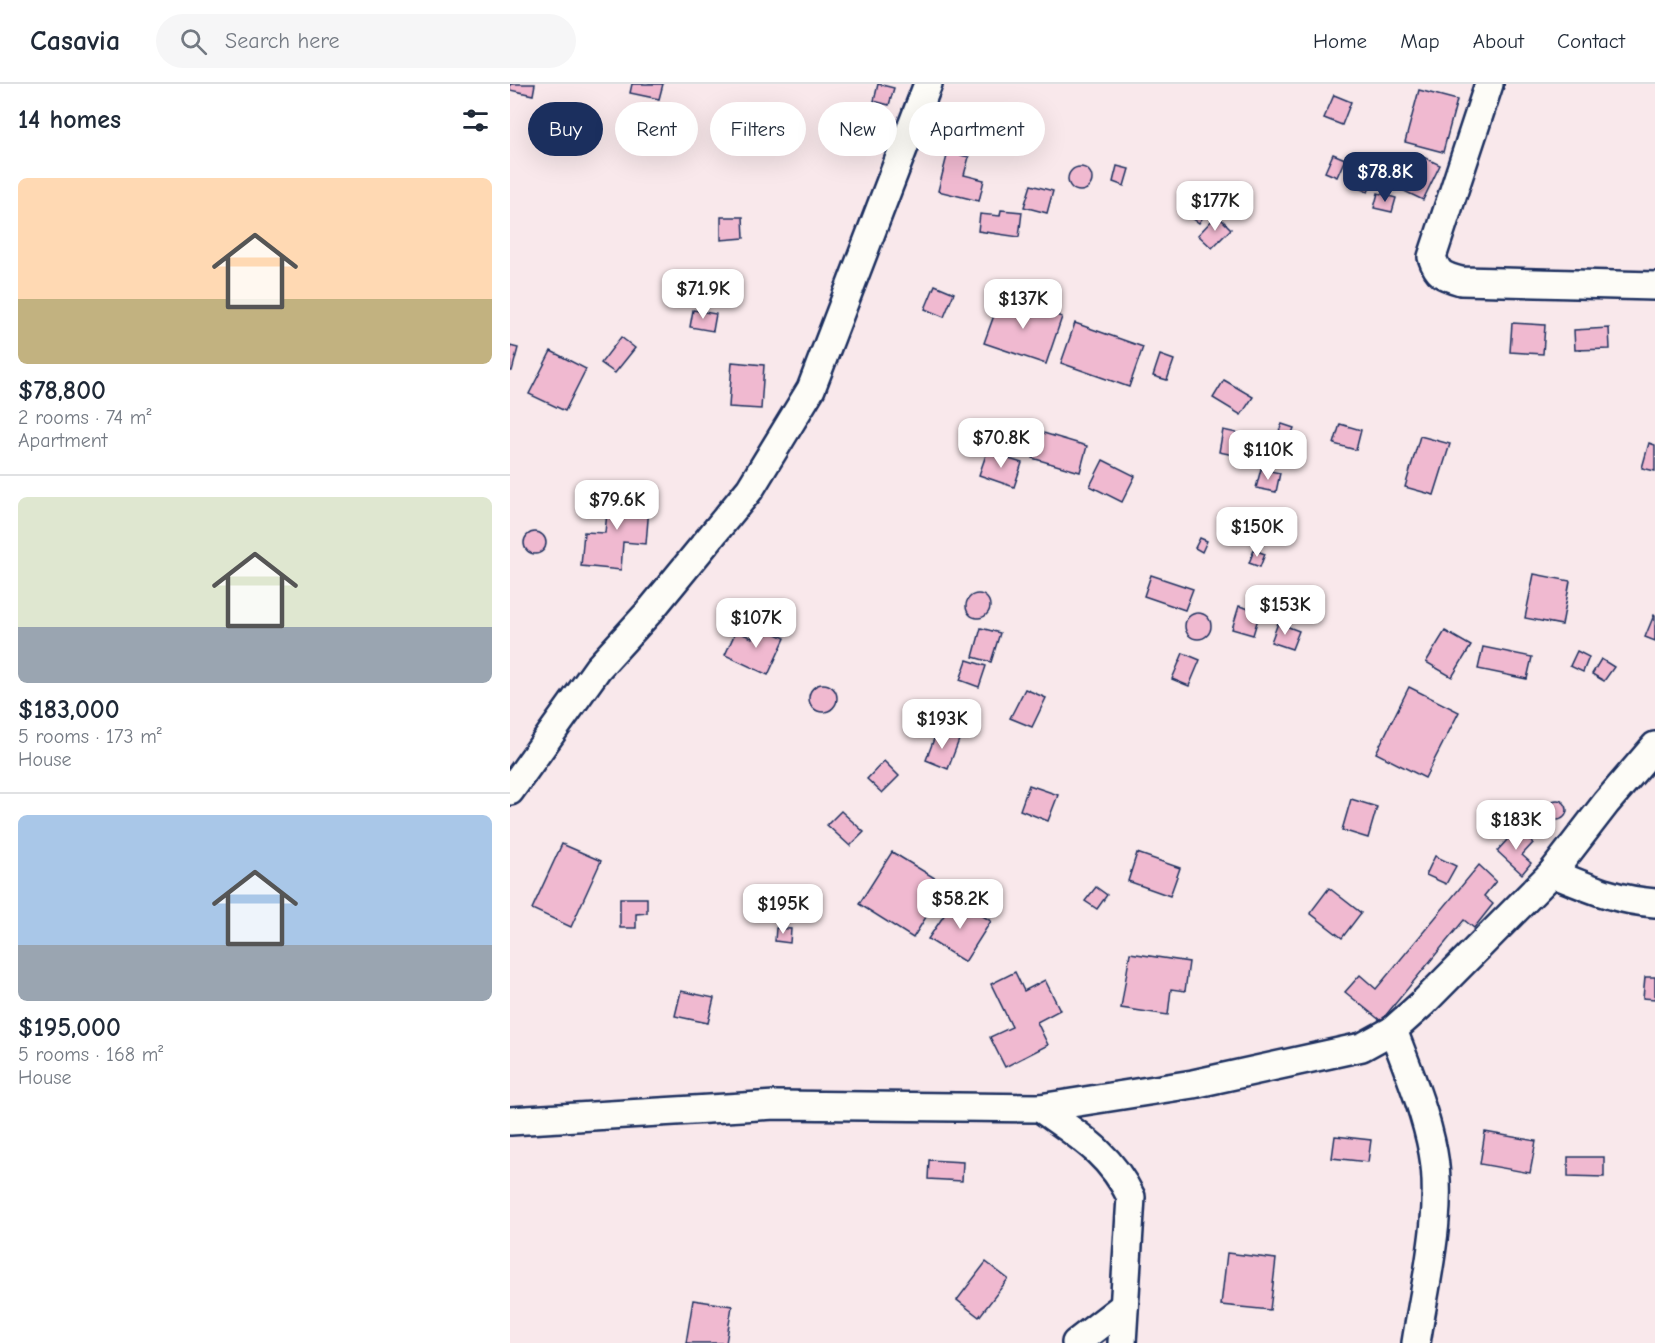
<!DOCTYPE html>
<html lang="en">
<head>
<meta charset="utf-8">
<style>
	:root { --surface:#fff; --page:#f6f6f7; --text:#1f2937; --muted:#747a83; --line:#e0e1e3; --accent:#1b2f5e }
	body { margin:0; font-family:"Comic Neue",sans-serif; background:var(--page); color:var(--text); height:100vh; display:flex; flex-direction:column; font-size:22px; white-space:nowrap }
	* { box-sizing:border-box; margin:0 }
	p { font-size:20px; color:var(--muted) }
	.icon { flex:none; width:33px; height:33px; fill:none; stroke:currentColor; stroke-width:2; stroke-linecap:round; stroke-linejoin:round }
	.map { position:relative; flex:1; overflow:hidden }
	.drawer { display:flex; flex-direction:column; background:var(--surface); width:510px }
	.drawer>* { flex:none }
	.hud { position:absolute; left:18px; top:18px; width:570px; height:54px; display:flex; gap:12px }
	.price { position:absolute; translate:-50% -51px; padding:0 14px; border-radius:12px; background:#fff; color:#222; font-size:20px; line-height:39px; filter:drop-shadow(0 2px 3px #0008) }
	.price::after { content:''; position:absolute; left:50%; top:36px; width:18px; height:14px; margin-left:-9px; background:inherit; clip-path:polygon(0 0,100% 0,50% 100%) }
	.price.current { background:var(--accent); color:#fff }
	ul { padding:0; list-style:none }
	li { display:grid; align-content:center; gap:12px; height:318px; padding:0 18px }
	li+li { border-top:2px solid var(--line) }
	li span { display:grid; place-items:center; height:186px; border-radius:9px; color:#555 }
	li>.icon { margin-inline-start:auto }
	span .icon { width:108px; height:108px; fill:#fffc; stroke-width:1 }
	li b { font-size:26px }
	h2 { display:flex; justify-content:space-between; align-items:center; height:72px; padding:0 18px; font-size:26px }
	.pill { padding:0 21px; border-radius:27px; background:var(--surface); box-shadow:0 6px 24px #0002; font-size:21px; line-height:54px }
	.pill.current { background:var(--accent); color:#fff }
	header { display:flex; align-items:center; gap:36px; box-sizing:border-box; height:84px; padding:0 30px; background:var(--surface); border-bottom:2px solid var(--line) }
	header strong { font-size:28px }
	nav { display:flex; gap:33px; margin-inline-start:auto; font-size:21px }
	.search { width:420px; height:54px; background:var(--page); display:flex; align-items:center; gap:15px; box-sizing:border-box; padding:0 21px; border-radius:33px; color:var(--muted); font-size:22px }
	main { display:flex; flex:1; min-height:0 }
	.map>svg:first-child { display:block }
	.building { fill:#f0b9d0; stroke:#1b2f5e; stroke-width:1.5 }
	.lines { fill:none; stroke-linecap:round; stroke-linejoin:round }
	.minor-casing { stroke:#1b2f5e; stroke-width:32 }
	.minor { stroke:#fdfcf7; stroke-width:27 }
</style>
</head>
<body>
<header>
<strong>Casavia</strong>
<div class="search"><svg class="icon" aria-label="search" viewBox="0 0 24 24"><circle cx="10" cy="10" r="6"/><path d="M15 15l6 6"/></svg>Search here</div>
<nav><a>Home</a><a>Map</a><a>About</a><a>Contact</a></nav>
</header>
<main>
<section class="drawer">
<h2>14 homes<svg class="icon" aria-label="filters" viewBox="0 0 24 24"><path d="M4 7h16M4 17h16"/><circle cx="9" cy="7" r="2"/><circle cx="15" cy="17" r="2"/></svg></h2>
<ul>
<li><span style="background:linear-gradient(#ffd9b3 65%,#c2b280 0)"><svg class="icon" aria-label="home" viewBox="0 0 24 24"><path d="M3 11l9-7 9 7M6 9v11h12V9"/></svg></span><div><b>$78,800</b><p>2 rooms · 74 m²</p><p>Apartment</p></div></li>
<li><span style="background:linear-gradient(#dfe7d0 70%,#9aa5b1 0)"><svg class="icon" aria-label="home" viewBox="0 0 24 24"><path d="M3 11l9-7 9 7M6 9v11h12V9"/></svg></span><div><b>$183,000</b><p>5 rooms · 173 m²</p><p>House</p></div></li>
<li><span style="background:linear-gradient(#a9c7e8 70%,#9aa5b1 0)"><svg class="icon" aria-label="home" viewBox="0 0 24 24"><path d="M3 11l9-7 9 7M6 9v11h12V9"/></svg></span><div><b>$195,000</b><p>5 rooms · 168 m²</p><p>House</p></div></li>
</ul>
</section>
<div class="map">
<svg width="1145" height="1259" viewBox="0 0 1145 1259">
	<rect width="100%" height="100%" fill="#f9e8eb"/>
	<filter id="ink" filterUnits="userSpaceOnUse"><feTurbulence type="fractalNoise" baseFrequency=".0167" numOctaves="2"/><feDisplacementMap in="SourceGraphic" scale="12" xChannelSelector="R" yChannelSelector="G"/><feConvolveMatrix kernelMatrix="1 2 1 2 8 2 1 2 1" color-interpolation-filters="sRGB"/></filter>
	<g filter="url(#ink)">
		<g class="building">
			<path d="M 0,0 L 25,0 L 23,11 L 0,6 Z"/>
			<path d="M 122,0 L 153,0 L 149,15 L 120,9 Z"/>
			<path d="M 368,0 L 384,4 L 379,21 L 364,17 Z"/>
			<path d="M 909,6 L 947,16 L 933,68 L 895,58 Z"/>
			<path d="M 824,11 L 841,18 L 832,41 L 814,34 Z"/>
			<path d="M 438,68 L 459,73 L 454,91 L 474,96 L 469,117 L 428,107 Z"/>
			<path d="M 823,70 L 835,75 L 827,93 L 815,88 Z"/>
			<path d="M 909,71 L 930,81 L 913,116 L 892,106 Z"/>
			<path d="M 607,82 L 619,85 L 614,102 L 603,98 Z"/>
			<path d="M 849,82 L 866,90 L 858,108 L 841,101 Z"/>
			<circle cx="570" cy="95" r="12"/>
			<path d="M 521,101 L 543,107 L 537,129 L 514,123 Z"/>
			<path d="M 868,109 L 886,114 L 882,128 L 864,124 Z"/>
			<path d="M 683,111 L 700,123 L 689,139 L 672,127 Z"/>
			<path d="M 491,126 L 512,128 L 509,153 L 468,147 L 470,130 L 490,132 Z"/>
			<path d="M 707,131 L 721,145 L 702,164 L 688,151 Z"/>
			<path d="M 211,133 L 233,133 L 234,154 L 211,156 Z"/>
			<path d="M 425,201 L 444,209 L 434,233 L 415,225 Z"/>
			<path d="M 491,212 L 552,233 L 536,280 L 474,259 Z"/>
			<path d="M 183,226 L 206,230 L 203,247 L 180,243 Z"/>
			<path d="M 565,239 L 633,263 L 619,303 L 551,279 Z"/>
			<path d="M 1002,239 L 1035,241 L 1033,270 L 1000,268 Z"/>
			<path d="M 1099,244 L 1100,265 L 1065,266 L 1064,246 Z"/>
			<path d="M 111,253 L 125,264 L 105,289 L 91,279 Z"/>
			<path d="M 0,262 L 8,264 L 2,287 L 0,287 Z"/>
			<path d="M 41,267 L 76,285 L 55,327 L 19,310 Z"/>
			<path d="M 650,271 L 664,276 L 657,296 L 643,292 Z"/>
			<path d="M 222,278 L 254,281 L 251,325 L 219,323 Z"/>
			<path d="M 714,296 L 743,313 L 731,331 L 703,314 Z"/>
			<path d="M 772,340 L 784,344 L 776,364 L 764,359 Z"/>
			<path d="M 830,340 L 851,346 L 846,366 L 824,360 Z"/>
			<path d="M 713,346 L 727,349 L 724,371 L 709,368 Z"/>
			<path d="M 530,348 L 577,362 L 570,388 L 522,374 Z"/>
			<path d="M 910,352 L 940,360 L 924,411 L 895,403 Z"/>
			<path d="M 1139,359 L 1145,361 L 1145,387 L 1132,384 Z"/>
			<path d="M 477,368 L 512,379 L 504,403 L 469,391 Z"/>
			<path d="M 593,376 L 625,392 L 612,418 L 580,402 Z"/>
			<path d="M 751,385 L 770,389 L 766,408 L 746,404 Z"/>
			<path d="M 99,407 L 140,411 L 136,460 L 113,458 L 111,486 L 71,482 L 74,448 L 95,449 Z"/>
			<circle cx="25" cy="459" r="11"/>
			<path d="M 690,454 L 697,457 L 692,468 L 685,464 Z"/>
			<path d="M 744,466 L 755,470 L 750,483 L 739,479 Z"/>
			<path d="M 1024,490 L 1060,497 L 1052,541 L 1015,534 Z"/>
			<path d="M 641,491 L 683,505 L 675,526 L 634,512 Z"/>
			<circle cx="468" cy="522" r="12"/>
			<path d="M 729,522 L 750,528 L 743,551 L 722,545 Z"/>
			<circle cx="688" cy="542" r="13"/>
			<path d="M 1144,531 L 1145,532 L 1145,557 L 1135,553 Z"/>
			<path d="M 768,539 L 789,547 L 782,565 L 761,558 Z"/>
			<path d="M 248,541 L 275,554 L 258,591 L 215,571 L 226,547 L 242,554 Z"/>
			<path d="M 471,544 L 490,549 L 481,578 L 463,573 Z"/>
			<path d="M 935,547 L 961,562 L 942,593 L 916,578 Z"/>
			<path d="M 973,563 L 1022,573 L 1017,595 L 968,585 Z"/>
			<path d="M 1067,567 L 1079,573 L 1073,588 L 1060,582 Z"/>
			<path d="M 673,569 L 690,576 L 679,602 L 662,595 Z"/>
			<path d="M 1091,575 L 1104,583 L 1094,597 L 1082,590 Z"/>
			<path d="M 457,576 L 476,582 L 469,603 L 450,596 Z"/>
			<circle cx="313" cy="614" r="14"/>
			<path d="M 899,603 L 949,628 L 915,694 L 866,669 Z"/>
			<path d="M 515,605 L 536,614 L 522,643 L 500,634 Z"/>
			<path d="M 427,647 L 449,656 L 438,685 L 416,676 Z"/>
			<path d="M 374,677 L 389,692 L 372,709 L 357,695 Z"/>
			<path d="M 519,701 L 548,711 L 538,737 L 510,726 Z"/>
			<path d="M 841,715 L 867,723 L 858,754 L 832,746 Z"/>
			<circle cx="1047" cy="726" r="10"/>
			<path d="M 331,727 L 354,748 L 340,762 L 317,741 Z"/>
			<path d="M 1007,745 L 1023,759 L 1012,771 L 1021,779 L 1012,790 L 987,767 Z"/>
			<path d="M 52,760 L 91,777 L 61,843 L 22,825 Z"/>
			<path d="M 382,768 L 436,801 L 403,854 L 349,820 Z"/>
			<path d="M 627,769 L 670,784 L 660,812 L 618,797 Z"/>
			<path d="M 925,772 L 946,782 L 936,800 L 916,791 Z"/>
			<path d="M 969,781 L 986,797 L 974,812 L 983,820 L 964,844 L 954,836 L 871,937 L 835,908 L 850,891 L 866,905 Z"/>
			<path d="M 586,803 L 597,811 L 587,825 L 575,817 Z"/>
			<path d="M 819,804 L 851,829 L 832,854 L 800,829 Z"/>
			<path d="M 110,814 L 137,814 L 137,829 L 126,830 L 126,844 L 110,844 Z"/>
			<path d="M 445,815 L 481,837 L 455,878 L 418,855 Z"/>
			<path d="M 266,844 L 281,845 L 280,859 L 265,857 Z"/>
			<path d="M 620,869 L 679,878 L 675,907 L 661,905 L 658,931 L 611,924 Z"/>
			<path d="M 505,888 L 514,907 L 535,896 L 550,926 L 527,938 L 538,961 L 495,983 L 480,953 L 502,943 L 481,900 Z"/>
			<path d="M 1135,893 L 1145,893 L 1145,915 L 1133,914 Z"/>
			<path d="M 171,907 L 204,914 L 198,939 L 165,932 Z"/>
			<path d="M 975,1048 L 1026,1057 L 1020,1089 L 970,1080 Z"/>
			<path d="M 825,1052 L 861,1056 L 858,1078 L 822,1074 Z"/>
			<path d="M 1058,1073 L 1094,1073 L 1094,1093 L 1058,1092 Z"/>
			<path d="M 419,1076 L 453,1078 L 452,1097 L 418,1095 Z"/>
			<path d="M 717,1169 L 766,1175 L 760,1226 L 711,1221 Z"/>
			<path d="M 476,1178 L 498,1195 L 469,1233 L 447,1216 Z"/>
			<path d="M 183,1216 L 222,1222 L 216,1259 L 176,1259 Z"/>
		</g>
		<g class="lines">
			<g class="minor-casing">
				<g id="minor">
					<path d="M 979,0 L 922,173 C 928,191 933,192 951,197 L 1145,202"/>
					<path d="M 0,707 L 88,584 L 139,528 L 240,405 L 301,305 L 418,0"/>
					<path d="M 1042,789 C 1079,804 1105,816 1145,819"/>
					<path d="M 883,946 C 898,986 915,1026 923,1068 C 934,1127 915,1200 906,1259"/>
					<path d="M 530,1024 C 568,1051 600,1069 621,1113 L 612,1259"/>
					<path d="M 0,1037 L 265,1021 L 530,1024 L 683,1000 L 852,963 L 883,946 L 912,920 L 1042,789 L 1096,719 L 1145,662"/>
					<path d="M 566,1259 L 614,1222"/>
				</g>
			</g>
			<use href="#minor" class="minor"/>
		</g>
	</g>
</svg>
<b class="price current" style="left:875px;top:119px">$78.8K</b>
<b class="price" style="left:705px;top:148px">$177K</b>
<b class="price" style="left:193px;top:236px">$71.9K</b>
<b class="price" style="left:513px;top:246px">$137K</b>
<b class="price" style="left:491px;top:385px">$70.8K</b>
<b class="price" style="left:758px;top:397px">$110K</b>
<b class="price" style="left:107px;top:447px">$79.6K</b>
<b class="price" style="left:747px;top:474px">$150K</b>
<b class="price" style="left:775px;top:552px">$153K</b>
<b class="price" style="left:246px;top:565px">$107K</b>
<b class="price" style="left:432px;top:666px">$193K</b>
<b class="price" style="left:1006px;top:767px">$183K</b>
<b class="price" style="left:450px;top:846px">$58.2K</b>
<b class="price" style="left:273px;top:851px">$195K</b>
<div class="hud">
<a class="pill current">Buy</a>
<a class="pill">Rent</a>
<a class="pill">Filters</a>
<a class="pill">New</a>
<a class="pill">Apartment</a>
</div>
</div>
</main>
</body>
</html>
